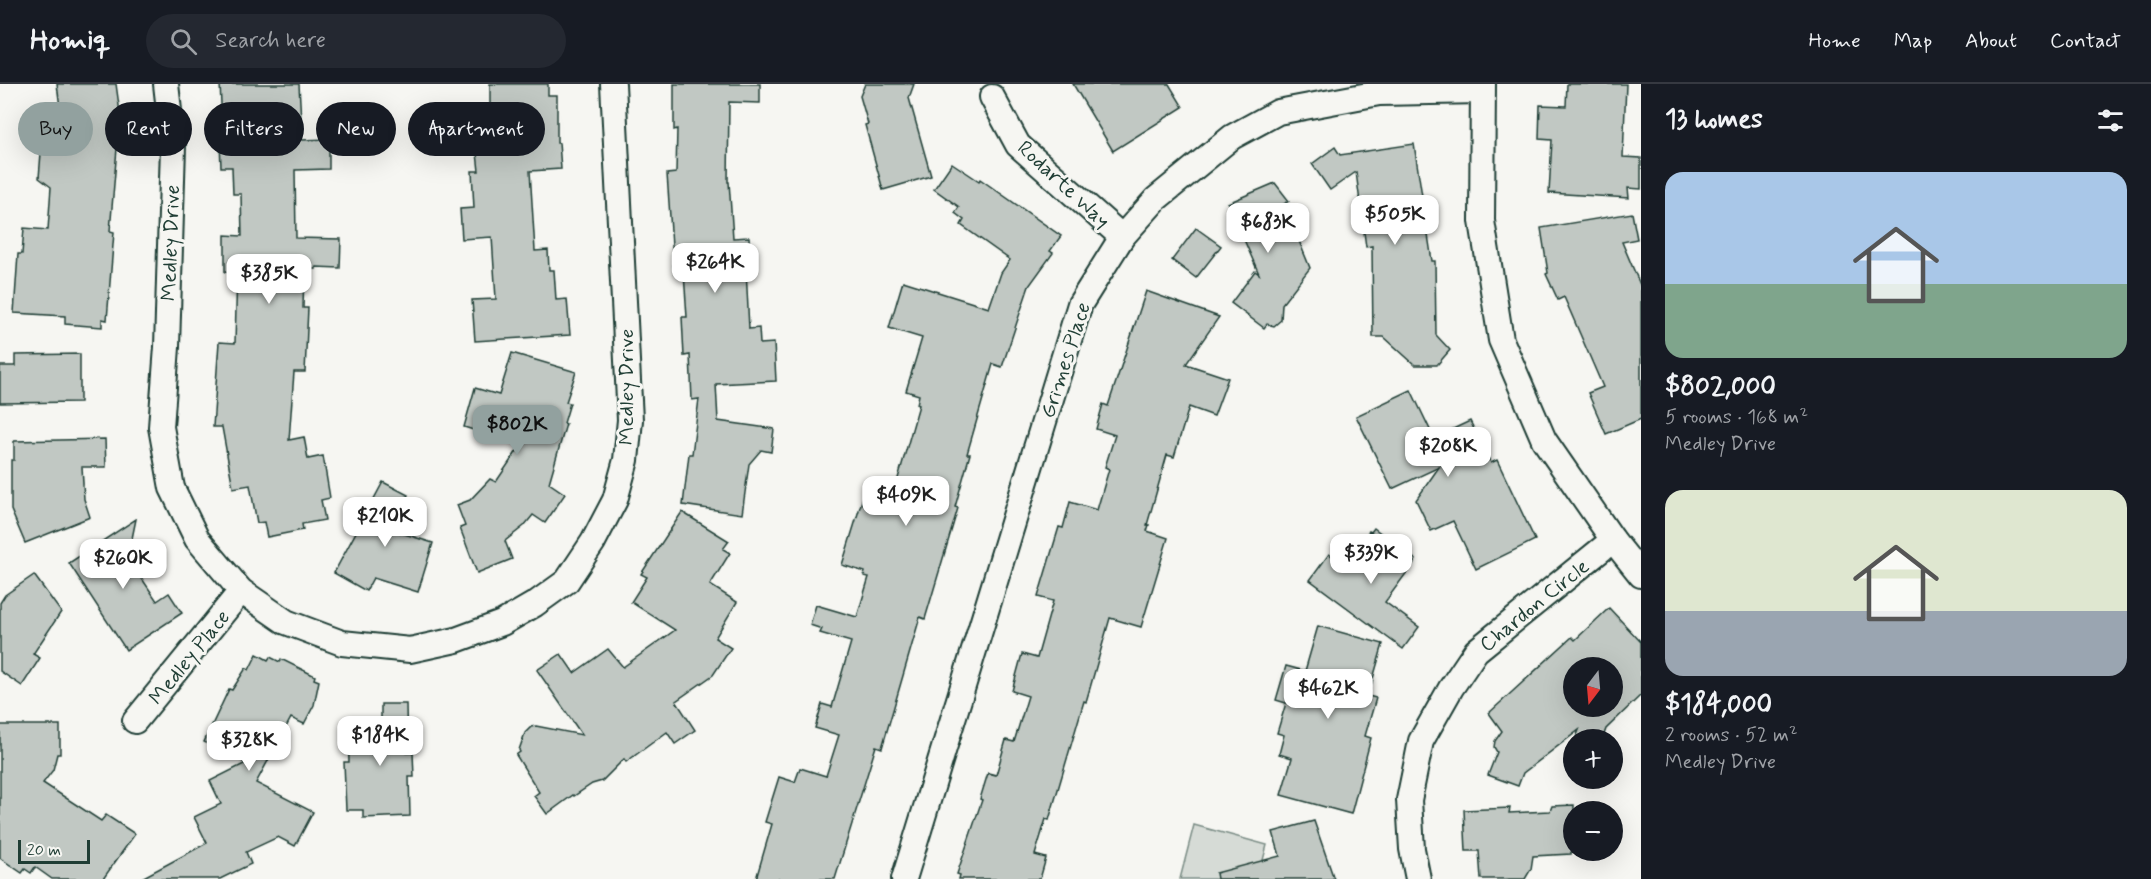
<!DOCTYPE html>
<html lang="en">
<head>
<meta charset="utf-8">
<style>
	:root { --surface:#171b24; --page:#242831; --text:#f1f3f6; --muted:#9ea1a6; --line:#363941; --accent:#92a19f }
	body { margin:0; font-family:Mynerve,sans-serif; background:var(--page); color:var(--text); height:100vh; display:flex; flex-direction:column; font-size:22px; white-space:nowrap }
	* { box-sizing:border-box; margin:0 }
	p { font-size:20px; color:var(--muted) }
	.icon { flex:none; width:33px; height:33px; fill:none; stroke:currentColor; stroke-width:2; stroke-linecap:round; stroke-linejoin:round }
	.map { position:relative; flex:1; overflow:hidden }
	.sheet { display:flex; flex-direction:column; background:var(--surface); width:510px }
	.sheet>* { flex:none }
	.top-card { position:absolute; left:18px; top:18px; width:570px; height:54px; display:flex; gap:12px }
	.needle { width:39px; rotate:196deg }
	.fabs { position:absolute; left:1563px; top:573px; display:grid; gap:12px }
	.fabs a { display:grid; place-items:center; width:60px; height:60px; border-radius:50%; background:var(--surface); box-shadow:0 6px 24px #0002; font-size:30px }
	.scale { position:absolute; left:18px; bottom:15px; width:72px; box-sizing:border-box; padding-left:6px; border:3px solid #1f3d34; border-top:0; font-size:16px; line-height:21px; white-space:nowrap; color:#1f3d34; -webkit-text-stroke:4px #f6f6f2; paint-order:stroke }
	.price { position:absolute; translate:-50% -51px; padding:0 14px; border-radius:12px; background:#fff; color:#222; font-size:20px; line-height:39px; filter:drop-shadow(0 2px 3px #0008) }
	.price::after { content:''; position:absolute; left:50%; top:36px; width:18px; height:14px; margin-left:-9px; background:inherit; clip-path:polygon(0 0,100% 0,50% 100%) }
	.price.selected { background:var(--accent); color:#111 }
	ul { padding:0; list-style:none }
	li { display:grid; align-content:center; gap:12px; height:318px; padding:0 24px }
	li span { display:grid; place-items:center; height:186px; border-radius:18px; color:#555 }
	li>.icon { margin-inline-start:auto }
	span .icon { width:108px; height:108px; fill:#fffc; stroke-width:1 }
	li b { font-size:26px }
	h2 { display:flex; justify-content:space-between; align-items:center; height:72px; padding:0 24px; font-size:26px }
	.pill { padding:0 21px; border-radius:27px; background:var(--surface); box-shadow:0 6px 24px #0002; font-size:21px; line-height:54px }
	.pill.selected { background:var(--accent); color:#111 }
	header { display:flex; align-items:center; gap:36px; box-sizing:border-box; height:84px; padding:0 30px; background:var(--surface); border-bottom:2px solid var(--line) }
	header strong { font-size:28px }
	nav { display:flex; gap:33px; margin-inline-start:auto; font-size:21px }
	.search { width:420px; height:54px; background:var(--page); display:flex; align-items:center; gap:15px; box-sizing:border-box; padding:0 21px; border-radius:33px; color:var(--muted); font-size:22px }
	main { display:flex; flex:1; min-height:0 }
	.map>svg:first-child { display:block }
	.green { fill:#d6dbd6; stroke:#7a8c85; stroke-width:1.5 }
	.building { fill:#c1c8c3; stroke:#1f3d34; stroke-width:1.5; fill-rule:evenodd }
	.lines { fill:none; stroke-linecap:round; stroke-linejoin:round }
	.minor-casing { stroke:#1f3d34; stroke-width:28 }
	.minor { stroke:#f6f6f2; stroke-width:24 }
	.labels { text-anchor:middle; stroke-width:6; stroke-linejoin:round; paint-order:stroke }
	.street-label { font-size:21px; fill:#1f3d34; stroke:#f6f6f2 }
</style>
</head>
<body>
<header>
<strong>Homiq</strong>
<div class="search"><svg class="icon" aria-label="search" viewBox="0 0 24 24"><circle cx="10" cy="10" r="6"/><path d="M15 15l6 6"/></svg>Search here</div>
<nav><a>Home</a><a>Map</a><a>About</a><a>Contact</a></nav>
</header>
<main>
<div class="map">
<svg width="1641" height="795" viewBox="0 0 1641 795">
	<rect width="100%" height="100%" fill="#f6f6f2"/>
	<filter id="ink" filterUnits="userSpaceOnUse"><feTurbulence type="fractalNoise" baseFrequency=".0167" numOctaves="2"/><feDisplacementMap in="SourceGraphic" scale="12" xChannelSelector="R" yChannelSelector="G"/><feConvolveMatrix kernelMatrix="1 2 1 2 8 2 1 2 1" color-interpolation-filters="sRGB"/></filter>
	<g filter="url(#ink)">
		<path class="green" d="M 1194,741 L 1267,761 L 1258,795 L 1180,795 Z"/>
		<g class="building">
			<path d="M 57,0 L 116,0 L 120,29 L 110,147 L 114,148 L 107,236 L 102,235 L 102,243 L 65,240 L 65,232 L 14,229 L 18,170 L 22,170 L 24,144 L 48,146 L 51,103 L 39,94 L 41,69 L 39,68 L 42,45 L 63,47 Z"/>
			<path d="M 220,0 L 299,0 L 302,56 L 329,55 L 329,85 L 295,86 L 296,154 L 341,155 L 340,184 L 316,183 L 316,185 L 304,185 L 303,224 L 308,224 L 305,288 L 294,288 L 289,356 L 304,353 L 308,375 L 323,372 L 330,414 L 321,416 L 325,436 L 302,440 L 303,446 L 267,453 L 264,438 L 257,439 L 250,401 L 233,404 L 222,343 L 213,343 L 219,258 L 235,259 L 237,188 L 225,188 L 225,151 L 242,152 L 241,110 L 233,110 L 232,83 L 221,83 L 220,58 L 223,58 Z"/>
			<path d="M 490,0 L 548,0 L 548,11 L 557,11 L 557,59 L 559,59 L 561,85 L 530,87 L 535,167 L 548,166 L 549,186 L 554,186 L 556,216 L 567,215 L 570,251 L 475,257 L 472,216 L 496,215 L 492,153 L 462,155 L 460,125 L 474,124 L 472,87 L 479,87 L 477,69 L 490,68 Z"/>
			<path d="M 674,0 L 760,0 L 760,19 L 729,18 L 728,98 L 729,98 L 733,154 L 749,153 L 751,185 L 746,185 L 749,245 L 759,244 L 760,260 L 774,259 L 776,297 L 716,300 L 718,337 L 774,345 L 771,368 L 761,366 L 749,380 L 742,430 L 683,421 L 689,370 L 692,370 L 699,315 L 692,316 L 690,271 L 684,272 L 682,233 L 687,233 L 684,189 L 674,190 L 667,90 L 676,89 L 677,45 L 674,46 Z"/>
			<path d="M 865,0 L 914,0 L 909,14 L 931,92 L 883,106 L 865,41 L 868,40 L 860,12 Z"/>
			<path d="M 1073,0 L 1169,0 L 1183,23 L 1113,67 Z"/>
			<path d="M 1567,0 L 1626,0 L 1623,73 L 1641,74 L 1641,105 L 1628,104 L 1629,114 L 1549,109 L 1552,56 L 1539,55 L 1540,21 L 1566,22 Z"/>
			<path d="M 1414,60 L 1432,177 L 1435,177 L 1436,251 L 1450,266 L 1437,281 L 1415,281 L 1384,253 L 1373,253 L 1372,162 L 1366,163 L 1356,88 L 1330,106 L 1312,80 L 1335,63 L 1340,71 Z"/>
			<path d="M 952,79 L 979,97 L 980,95 L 1061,152 L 1050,167 L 1053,169 L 1029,202 L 1002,283 L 993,280 L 967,370 L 970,370 L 955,423 L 958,424 L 925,535 L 920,533 L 882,664 L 876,662 L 835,795 L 756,795 L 772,740 L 765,738 L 779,693 L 795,698 L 800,684 L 826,692 L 839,651 L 815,644 L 822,620 L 832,623 L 851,558 L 820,549 L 822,545 L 810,541 L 816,521 L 857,533 L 869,493 L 864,492 L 865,488 L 842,481 L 868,397 L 895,405 L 919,321 L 917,320 L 919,311 L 906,307 L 922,254 L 889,244 L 903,197 L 989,224 L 1001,189 L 1010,176 L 961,141 L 964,136 L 955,129 L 959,123 L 934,105 Z"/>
			<path d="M 1275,99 L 1289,117 L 1284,120 L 1310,184 L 1282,220 L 1281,236 L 1274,242 L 1267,240 L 1264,244 L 1231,219 L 1255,187 L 1259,190 L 1228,119 Z"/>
			<path d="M 1632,129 L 1637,155 L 1622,158 L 1641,203 L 1641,335 L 1606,350 L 1588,309 L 1603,303 L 1564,213 L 1558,216 L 1546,190 L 1548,189 L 1541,144 Z"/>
			<path d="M 1196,144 L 1221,162 L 1196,194 L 1172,176 Z"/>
			<path d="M 1146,207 L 1219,233 L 1186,280 L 1228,294 L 1214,332 L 1189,323 L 1174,373 L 1167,371 L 1147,441 L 1149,441 L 1147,447 L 1168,454 L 1141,543 L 1110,534 L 1086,618 L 1084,617 L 1049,736 L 1046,735 L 1035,771 L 1046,774 L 1040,795 L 959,795 L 960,791 L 957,790 L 982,716 L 980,715 L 988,689 L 996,691 L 1006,656 L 1014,658 L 1028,612 L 1012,607 L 1022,570 L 1037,574 L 1053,517 L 1038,513 L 1059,443 L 1063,444 L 1070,418 L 1097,426 L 1109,385 L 1105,383 L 1115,351 L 1096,345 L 1103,320 L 1108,322 Z"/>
			<path d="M 512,269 L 576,288 L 566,318 L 570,319 L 564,339 L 566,340 L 549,399 L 565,410 L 545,439 L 533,431 L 524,442 L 505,457 L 512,475 L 477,489 L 460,444 L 465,442 L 457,421 L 470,416 L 490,395 L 496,398 L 521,361 L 464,343 L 475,304 L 499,311 Z"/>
			<path d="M 80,270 L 80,318 L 0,319 L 0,282 L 15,282 L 15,271 Z"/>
			<path d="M 1411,306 L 1434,354 L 1470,337 L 1491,379 L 1497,376 L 1535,456 L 1476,485 L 1453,437 L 1431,447 L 1416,416 L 1439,383 L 1392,405 L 1356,332 Z"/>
			<path d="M 105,355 L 106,383 L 82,383 L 84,415 L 90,433 L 25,459 L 11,426 L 11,376 L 14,376 L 14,357 Z"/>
			<path d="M 383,398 L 408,411 L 389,445 L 433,459 L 418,508 L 373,494 L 366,507 L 334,489 Z"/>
			<path d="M 682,428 L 729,457 L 723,465 L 730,469 L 710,501 L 737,518 L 715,554 L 731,564 L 713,591 L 676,617 L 695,646 L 675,660 L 667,648 L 626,678 L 624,675 L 602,697 L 592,700 L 574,712 L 573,711 L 547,730 L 534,712 L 539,708 L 516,671 L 520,668 L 519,666 L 525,649 L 531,643 L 536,642 L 582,651 L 537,586 L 561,570 L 574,589 L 608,565 L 623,583 L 675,546 L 631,518 L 647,493 L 641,490 Z"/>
			<path d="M 136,435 L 128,474 L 157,517 L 169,509 L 182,529 L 126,566 L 69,479 Z"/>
			<path d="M 1374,444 L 1416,476 L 1385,518 L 1419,543 L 1403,565 L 1310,496 L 1329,470 L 1345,481 L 1369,447 L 1371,448 Z"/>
			<path d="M 34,491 L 61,528 L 33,570 L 40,574 L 22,602 L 0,587 L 0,519 L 5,511 Z"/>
			<path d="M 1609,524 L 1641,558 L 1641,611 L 1606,645 L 1602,656 L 1575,656 L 1579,646 L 1523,689 L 1518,702 L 1488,691 L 1497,668 L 1494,663 L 1495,657 L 1502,647 L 1489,629 L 1572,553 L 1575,556 ZM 1574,584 L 1612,584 L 1612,622 L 1574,622 Z"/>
			<path d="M 1318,542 L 1383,560 L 1368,612 L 1376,614 L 1365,652 L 1371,654 L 1351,730 L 1281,711 L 1292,674 L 1279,670 L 1284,651 L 1277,649 L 1286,619 L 1276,616 L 1286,582 L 1305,587 Z"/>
			<path d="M 257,570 L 268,576 L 270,573 L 280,578 L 281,575 L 315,592 L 314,595 L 319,597 L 314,621 L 304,640 L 291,634 L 256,699 L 313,728 L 295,762 L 278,753 L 246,768 L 251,780 L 220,795 L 140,795 L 207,759 L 194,733 L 221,720 L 210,697 L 246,679 L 204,658 L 229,605 L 232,606 L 246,584 L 249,586 Z"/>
			<path d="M 381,620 L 406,620 L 407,669 L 413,669 L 414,693 L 409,693 L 410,732 L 363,734 L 363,726 L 346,726 L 344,678 L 349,678 L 348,644 L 381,644 Z"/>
			<path d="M 0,641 L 60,641 L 60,670 L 57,670 L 53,686 L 43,699 L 101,737 L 106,731 L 135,750 L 103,795 L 52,795 L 35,783 L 31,789 L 25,785 L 22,789 L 0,774 Z"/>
			<path d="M 1574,721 L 1574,768 L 1571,768 L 1571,770 L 1533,772 L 1531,785 L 1525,795 L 1481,795 L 1479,767 L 1466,767 L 1464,726 L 1510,724 L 1509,729 L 1550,727 L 1552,722 Z"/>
			<path d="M 1314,737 L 1334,795 L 1217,795 L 1216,789 L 1280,772 L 1273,748 Z"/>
		</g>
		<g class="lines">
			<g class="minor-casing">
				<g id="minor">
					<path d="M 166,0 L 173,62 L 167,263 L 161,343 L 172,404 L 197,455 L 241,507 L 286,538 L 342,559 L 410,566 L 456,556 L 502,539 L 535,520 L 567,497 L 593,458 L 615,416 L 626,376 L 630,336 L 613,0"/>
					<path d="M 1483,0 L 1482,137 L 1501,256 L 1544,356 L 1613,456 L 1641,491"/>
					<path d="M 992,13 L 1018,61 L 1122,153"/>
					<path d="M 135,637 L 241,507"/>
					<path d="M 904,795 L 1080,220 L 1122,153 L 1156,115 L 1232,53 L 1278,28 L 1379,9 L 1482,7"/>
					<path d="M 1418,795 L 1412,765 L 1409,716 L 1421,657 L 1451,604 L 1476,567 L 1613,456"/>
				</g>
			</g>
			<use href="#minor" class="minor"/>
		</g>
	</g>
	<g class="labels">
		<g class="street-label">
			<text transform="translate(1064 100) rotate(43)" y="7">Rodarte Way</text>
			<text transform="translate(170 159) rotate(-88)" y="7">Medley Drive</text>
			<text transform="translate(1065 276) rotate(-72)" y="7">Grimes Place</text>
			<text transform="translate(626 303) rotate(-90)" y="7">Medley Drive</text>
			<text transform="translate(1534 521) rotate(-39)" y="7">Chardon Circle</text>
			<text transform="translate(189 573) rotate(-51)" y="7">Medley Place</text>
		</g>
	</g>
</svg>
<div class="fabs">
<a><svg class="needle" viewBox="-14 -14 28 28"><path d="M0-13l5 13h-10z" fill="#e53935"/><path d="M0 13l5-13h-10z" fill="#9ea1a6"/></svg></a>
<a>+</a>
<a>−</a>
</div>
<div class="scale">20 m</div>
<b class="price" style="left:1395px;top:162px">$505K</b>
<b class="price" style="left:1268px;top:170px">$683K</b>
<b class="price" style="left:715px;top:210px">$264K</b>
<b class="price" style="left:269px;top:221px">$385K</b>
<b class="price selected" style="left:517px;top:372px">$802K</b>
<b class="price" style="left:1448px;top:394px">$208K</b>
<b class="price" style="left:906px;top:443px">$409K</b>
<b class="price" style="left:385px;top:464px">$210K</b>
<b class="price" style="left:1371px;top:501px">$339K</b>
<b class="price" style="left:123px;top:506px">$260K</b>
<b class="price" style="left:1328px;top:636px">$462K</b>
<b class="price" style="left:380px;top:683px">$184K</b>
<b class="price" style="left:249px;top:688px">$328K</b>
<div class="top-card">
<a class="pill selected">Buy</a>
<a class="pill">Rent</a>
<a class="pill">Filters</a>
<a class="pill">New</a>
<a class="pill">Apartment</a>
</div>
</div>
<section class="sheet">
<h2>13 homes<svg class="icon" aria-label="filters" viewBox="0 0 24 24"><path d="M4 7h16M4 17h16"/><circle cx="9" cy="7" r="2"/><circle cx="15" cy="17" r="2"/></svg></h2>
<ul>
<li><span style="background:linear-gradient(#a9c7e8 60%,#7fa58c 0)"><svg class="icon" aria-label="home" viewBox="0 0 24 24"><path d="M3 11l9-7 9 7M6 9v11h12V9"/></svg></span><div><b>$802,000</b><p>5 rooms · 168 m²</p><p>Medley Drive</p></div></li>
<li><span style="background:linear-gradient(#dfe7d0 65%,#9aa5b1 0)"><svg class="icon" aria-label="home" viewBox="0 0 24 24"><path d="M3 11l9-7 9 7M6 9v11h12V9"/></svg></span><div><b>$184,000</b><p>2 rooms · 52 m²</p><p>Medley Drive</p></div></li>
</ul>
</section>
</main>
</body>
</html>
